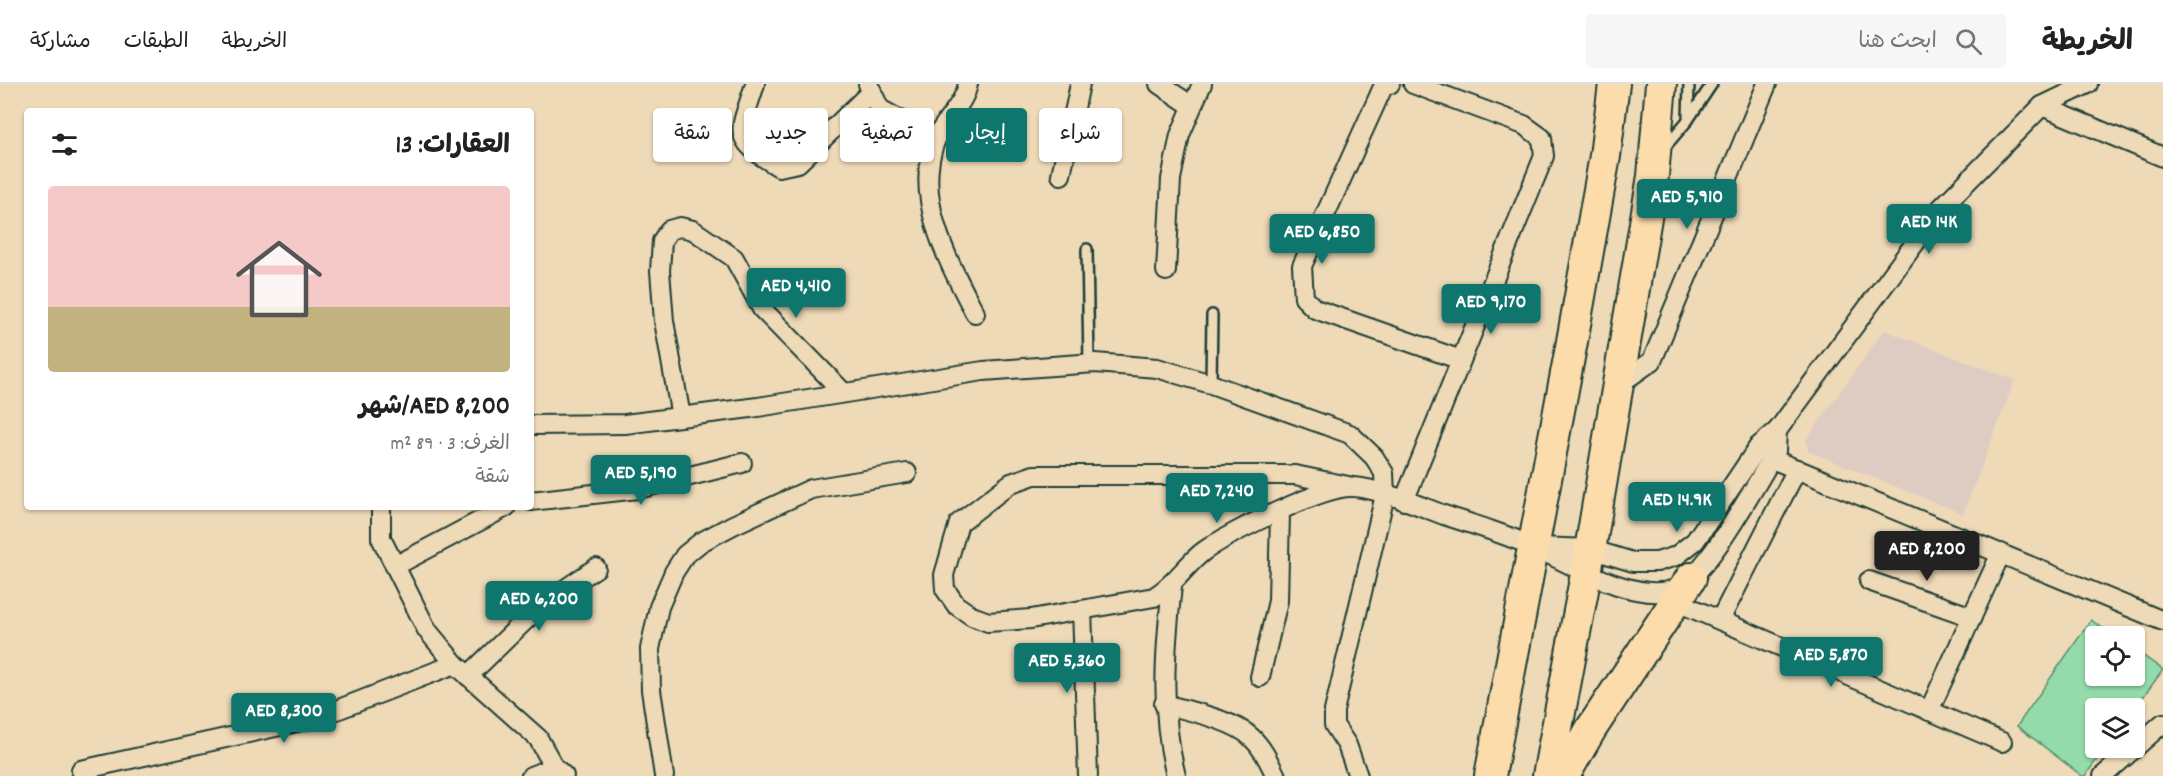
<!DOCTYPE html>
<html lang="ar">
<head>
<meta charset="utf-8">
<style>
	:root { --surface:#fff; --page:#f6f6f6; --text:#222; --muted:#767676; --line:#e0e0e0; --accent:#0f766e }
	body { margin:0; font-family:Dekko,"Playpen Sans Arabic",sans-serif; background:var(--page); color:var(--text); direction:rtl; height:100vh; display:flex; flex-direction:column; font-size:22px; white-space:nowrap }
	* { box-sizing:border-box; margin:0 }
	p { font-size:20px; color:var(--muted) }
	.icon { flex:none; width:33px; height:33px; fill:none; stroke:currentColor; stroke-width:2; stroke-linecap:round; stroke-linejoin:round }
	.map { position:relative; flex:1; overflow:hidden; direction:ltr }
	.panel { position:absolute; left:24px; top:24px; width:510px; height:402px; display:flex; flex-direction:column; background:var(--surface); border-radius:6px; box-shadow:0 2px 4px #0004; direction:rtl }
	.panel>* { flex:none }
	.guide { position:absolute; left:552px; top:24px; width:570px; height:54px; direction:rtl; display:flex; gap:12px }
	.tools { position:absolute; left:2085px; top:542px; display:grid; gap:12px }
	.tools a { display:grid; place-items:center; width:60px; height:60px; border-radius:6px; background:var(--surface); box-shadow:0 2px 4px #0004; font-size:30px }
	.price { position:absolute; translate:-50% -51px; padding:0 14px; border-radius:6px; background:var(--accent); color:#fff; font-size:20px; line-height:39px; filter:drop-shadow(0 2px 3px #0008) }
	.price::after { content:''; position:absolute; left:50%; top:36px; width:18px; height:14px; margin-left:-9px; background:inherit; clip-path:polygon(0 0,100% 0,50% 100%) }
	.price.active { background:#222; color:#fff }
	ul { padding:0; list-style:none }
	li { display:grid; align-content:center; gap:12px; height:318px; padding:0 24px }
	li span { display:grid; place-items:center; height:186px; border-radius:6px; color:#555 }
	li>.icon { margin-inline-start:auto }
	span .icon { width:108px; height:108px; fill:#fffc; stroke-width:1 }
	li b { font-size:26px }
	h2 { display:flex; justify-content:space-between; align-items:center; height:72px; padding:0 24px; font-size:26px }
	.tag { padding:0 21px; border-radius:6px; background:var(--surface); box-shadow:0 2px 4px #0004; font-size:21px; line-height:54px }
	.tag.active { background:var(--accent); color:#fff }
	header { display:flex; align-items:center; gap:36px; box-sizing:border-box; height:84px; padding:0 30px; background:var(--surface); border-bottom:2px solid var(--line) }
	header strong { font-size:28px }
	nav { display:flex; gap:33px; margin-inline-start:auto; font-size:21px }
	.search { width:420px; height:54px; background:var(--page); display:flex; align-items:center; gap:15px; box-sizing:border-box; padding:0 21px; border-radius:6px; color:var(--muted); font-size:22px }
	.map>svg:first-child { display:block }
	.built { fill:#deccc3 }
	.green { fill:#93dbaa; stroke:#598c6f; stroke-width:1.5 }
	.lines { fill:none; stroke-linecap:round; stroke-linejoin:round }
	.service-casing { stroke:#1f3d34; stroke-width:14 }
	.minor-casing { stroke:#1f3d34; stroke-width:22 }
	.primary-casing { stroke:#1f3d34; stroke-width:34 }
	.service { stroke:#efdab8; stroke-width:9 }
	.minor { stroke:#efdab8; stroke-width:18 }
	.primary { stroke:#fddcac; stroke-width:30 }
</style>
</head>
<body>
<header>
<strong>الخريطة</strong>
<div class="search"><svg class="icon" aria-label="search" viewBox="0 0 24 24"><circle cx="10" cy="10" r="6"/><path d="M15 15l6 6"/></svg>ابحث هنا</div>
<nav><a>الخريطة</a><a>الطبقات</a><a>مشاركة</a></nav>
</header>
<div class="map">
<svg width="2163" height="692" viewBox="0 0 2163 692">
	<rect width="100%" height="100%" fill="#efdab8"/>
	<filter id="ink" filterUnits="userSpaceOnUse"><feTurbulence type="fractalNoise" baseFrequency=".0167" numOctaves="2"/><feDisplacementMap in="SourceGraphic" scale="12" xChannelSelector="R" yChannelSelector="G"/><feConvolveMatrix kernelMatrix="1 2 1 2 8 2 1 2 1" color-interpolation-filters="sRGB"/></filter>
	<g filter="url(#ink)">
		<path class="built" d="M 1884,246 L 2015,296 L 1963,430 L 1808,367 L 1806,356 Z"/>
		<path class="green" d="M 2091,536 L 2114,552 L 2096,552 L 2096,591 L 2134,591 L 2135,566 L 2163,586 L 2135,624 L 2096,624 L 2096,663 L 2106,663 L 2085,692 L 2082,692 L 2017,642 Z"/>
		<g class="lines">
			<g class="service-casing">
				<g id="service">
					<path d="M 1688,36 L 1689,0"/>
					<path d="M 1664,64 L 1688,36 L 1712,0"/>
					<path d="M 1087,165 L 1089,279"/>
					<path d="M 1211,300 L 1212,231"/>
				</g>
			</g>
			<g class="minor-casing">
				<g id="minor">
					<path d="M 755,0 C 741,47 728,53 779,83 L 798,79 L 872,7"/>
					<path d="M 868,0 L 880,25 L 936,55"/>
					<path d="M 968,0 C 964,21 944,36 936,55 C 912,113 949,179 975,229"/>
					<path d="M 1159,0 L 1192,22"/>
					<path d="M 1390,0 L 1383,3 L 1302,182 L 1304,214 L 1315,225 L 1461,276"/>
					<path d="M 2042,22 L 2163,73"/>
					<path d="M 1061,91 L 1080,0"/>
					<path d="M 1166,187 L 1171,95 L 1180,51 L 1202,0"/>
					<path d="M 1618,301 L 1652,277 L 1767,0"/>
					<path d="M 681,333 L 664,237 L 660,187 L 662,157 L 669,146 L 680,143 L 693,146 L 734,174 L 762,225 L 844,309"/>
					<path d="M 531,341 L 625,340 L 758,323 L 983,287 L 1095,279 L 1157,284 L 1211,300 L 1350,350 L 1374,373 L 1384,389 L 1385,411 L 1334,627 L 1334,641 L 1347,661 L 1358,692"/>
					<path d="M 1772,375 L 2163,537"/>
					<path d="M 1353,403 L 1295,391 L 1034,391 L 1011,399 L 959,439 L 944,491 L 945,505 L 956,521 L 972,532 L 988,538 L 1031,535 L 1154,513 C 1177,499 1186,480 1204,467 C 1230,449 1324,401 1353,403 C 1377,404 1420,422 1444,431 C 1474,441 1505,450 1534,463 C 1569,479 1635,520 1675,505 C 1706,494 1757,398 1776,367 L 1777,347"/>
					<path d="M 531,417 L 638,405 L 742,379"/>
					<path d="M 1404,417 L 1544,72 L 1542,54 L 1524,41 L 1413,0"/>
					<path d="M 381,423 L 381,454 L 427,546 L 455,580 L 538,654 L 554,683 L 564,692"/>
					<path d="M 1538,463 L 1590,465 L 1633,478 L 1657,478 L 1676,472 L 1695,457 L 1759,362 L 1777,347 L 1940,125 L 2042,22 L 2088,0"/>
					<path d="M 395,482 L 506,423"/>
					<path d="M 1869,497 L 1972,533"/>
					<path d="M 1172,502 C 1165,566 1160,629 1176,692"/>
					<path d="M 1675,517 L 2002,658"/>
					<path d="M 1082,526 L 1088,692"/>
					<path d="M 1720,536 L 1797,385"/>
					<path d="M 468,592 L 539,523 L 596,484"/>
					<path d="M 1260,593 L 1278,517 L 1280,428"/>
					<path d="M 1164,620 C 1189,627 1233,636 1251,653 C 1263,664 1269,678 1276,692"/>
					<path d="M 1929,627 L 2001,469"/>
					<path d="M 83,692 L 81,686 L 316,634 L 455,580"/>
					<path d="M 531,692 L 554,683"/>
					<path d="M 664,692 L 651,606 L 650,565 L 659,523 L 674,488 L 685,471 L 701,458 L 733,441 L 811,405 L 907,389"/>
					<path d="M 2103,692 L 2163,639"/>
				</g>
			</g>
			<g class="primary-casing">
				<g id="primary">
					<path d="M 1490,692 L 1571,263 L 1605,72 L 1614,0"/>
					<path d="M 1548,692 L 1586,490 L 1653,92 L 1661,0"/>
					<path d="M 1564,692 L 1591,645 L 1691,494"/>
				</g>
			</g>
			<use href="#service" class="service"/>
			<use href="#minor" class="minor"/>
			<use href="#primary" class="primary"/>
		</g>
	</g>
</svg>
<div class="tools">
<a><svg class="icon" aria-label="locate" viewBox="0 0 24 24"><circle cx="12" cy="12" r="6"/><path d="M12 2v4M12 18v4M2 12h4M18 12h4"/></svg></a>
<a><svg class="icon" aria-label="layers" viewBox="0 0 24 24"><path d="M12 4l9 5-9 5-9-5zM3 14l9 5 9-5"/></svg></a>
</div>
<b class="price" style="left:1687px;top:146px">AED 5,910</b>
<b class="price" style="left:1929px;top:171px">AED 14K</b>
<b class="price" style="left:1322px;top:181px">AED 6,850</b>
<b class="price" style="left:796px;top:235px">AED 4,410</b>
<b class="price" style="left:1491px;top:251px">AED 9,170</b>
<b class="price" style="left:641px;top:422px">AED 5,190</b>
<b class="price" style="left:1217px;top:440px">AED 7,240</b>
<b class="price" style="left:1677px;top:449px">AED 14.9K</b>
<b class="price active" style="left:1927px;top:498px">AED 8,200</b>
<b class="price" style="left:539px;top:548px">AED 6,200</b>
<b class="price" style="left:1831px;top:604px">AED 5,870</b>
<b class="price" style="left:1067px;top:610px">AED 5,360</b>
<b class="price" style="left:284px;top:660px">AED 8,300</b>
<div class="guide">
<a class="tag">شراء</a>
<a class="tag active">إيجار</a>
<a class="tag">تصفية</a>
<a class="tag">جديد</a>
<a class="tag">شقة</a>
</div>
<section class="panel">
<h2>العقارات: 13<svg class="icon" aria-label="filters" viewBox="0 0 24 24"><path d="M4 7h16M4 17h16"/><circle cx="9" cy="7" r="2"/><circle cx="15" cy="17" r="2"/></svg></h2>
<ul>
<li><span style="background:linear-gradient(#f6c9c9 65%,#c2b280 0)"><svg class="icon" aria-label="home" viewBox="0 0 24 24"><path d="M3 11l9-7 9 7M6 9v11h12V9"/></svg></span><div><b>AED 8,200/شهر</b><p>الغرف: 3 · 89 m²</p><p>شقة</p></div></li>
</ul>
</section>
</div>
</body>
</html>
